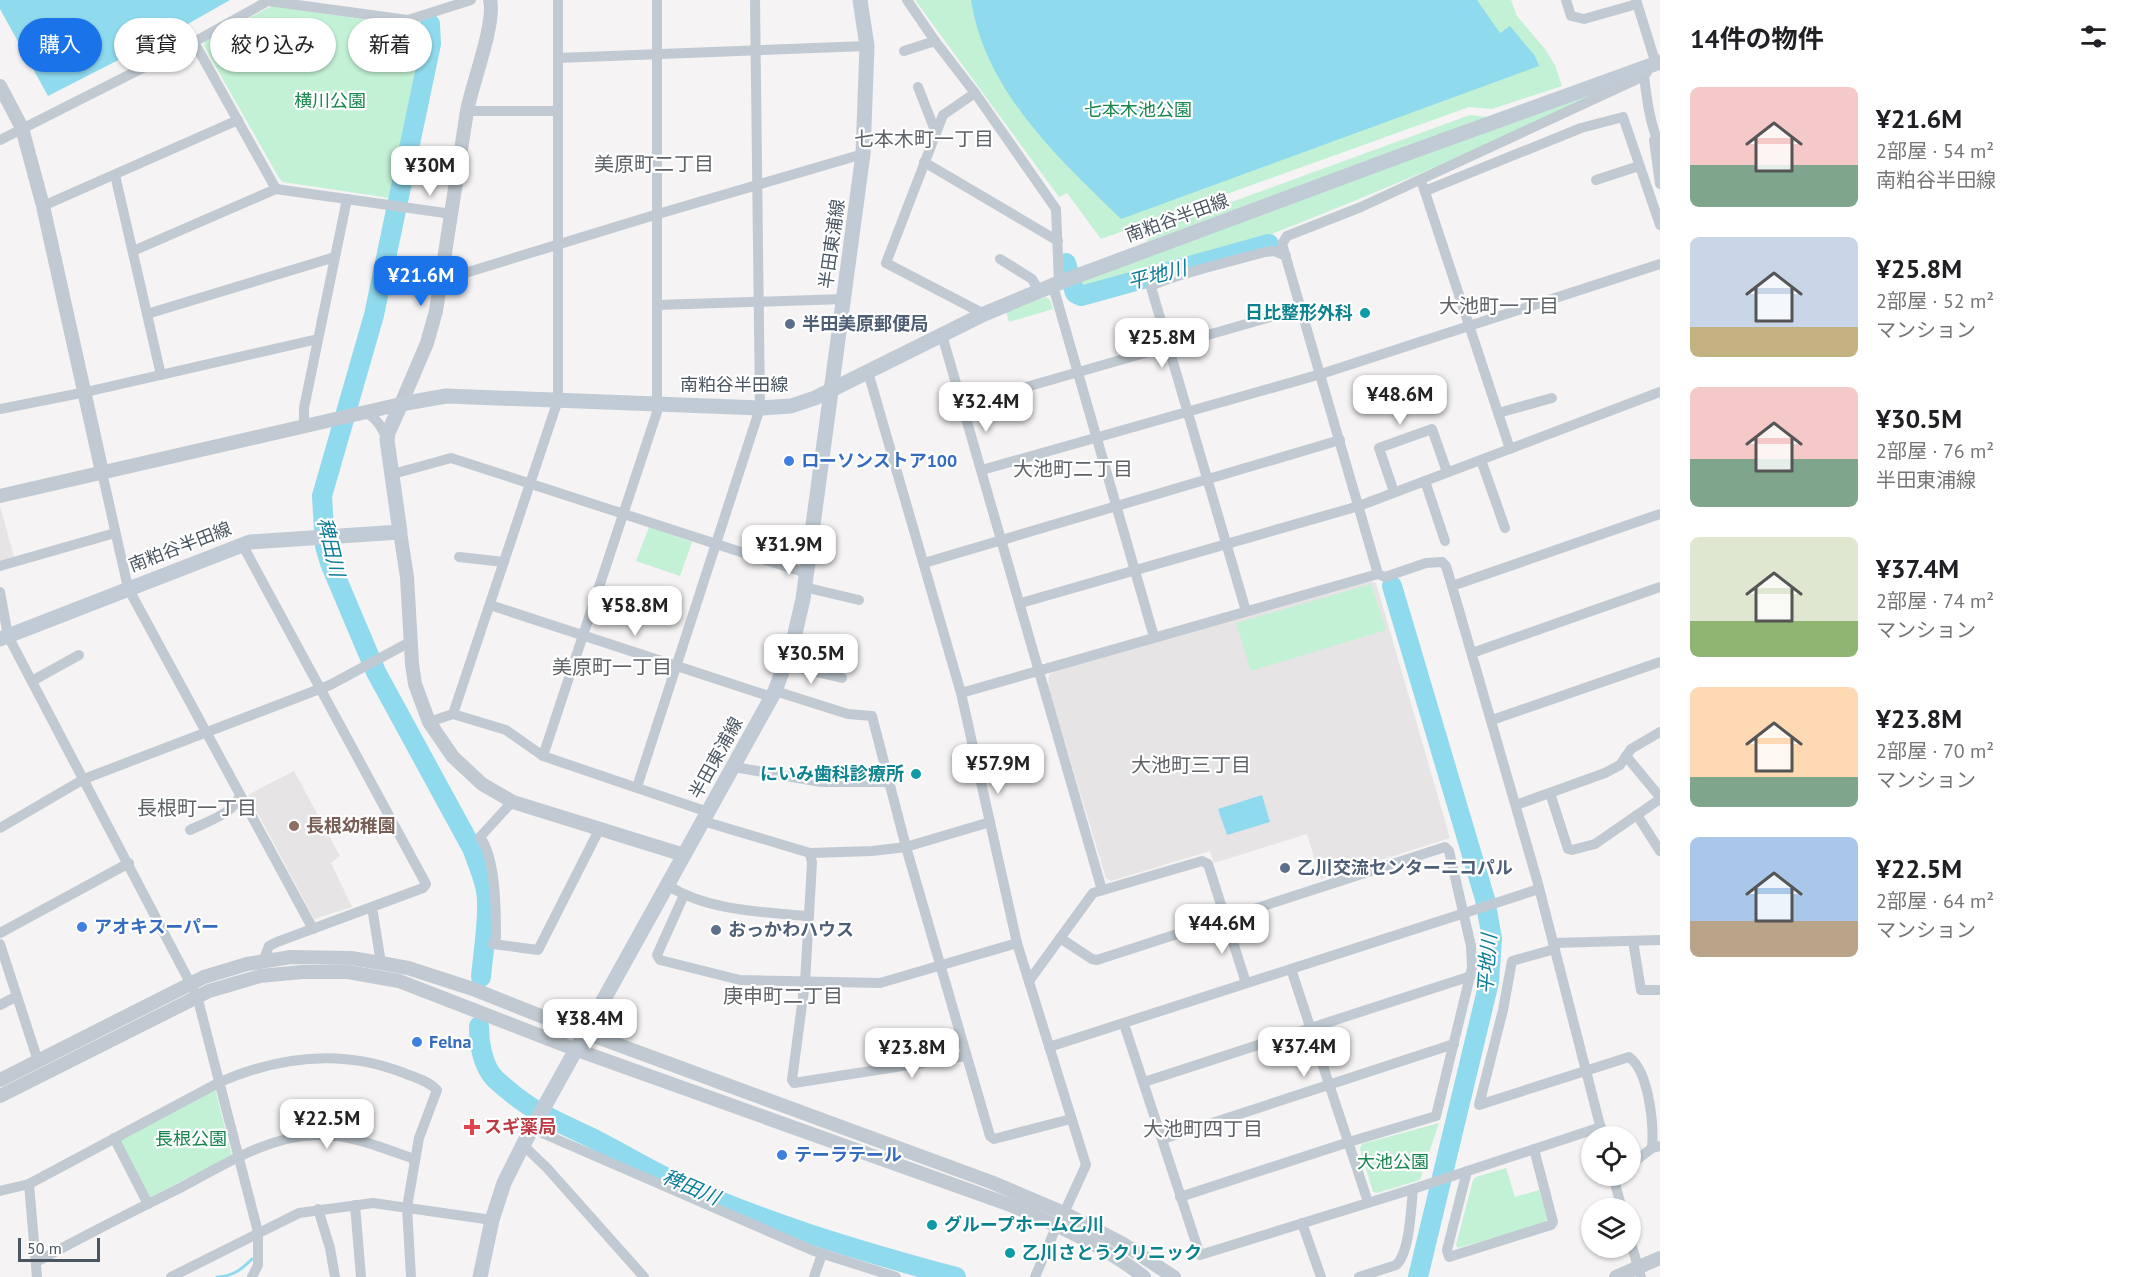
<!DOCTYPE html>
<html lang="ja">
<head>
<meta charset="utf-8">
<style>
	:root { --surface:#fff; --page:#f6f6f6; --text:#202124; --muted:#757577; --accent:#1a73e8 }
	body { margin:0; font-family:"PT Sans","Noto Sans JP",sans-serif; background:var(--page); color:var(--text); height:100vh; display:flex; flex-direction:column; font-size:22px; white-space:nowrap }
	* { box-sizing:border-box; margin:0 }
	p { font-size:20px; color:var(--muted) }
	.icon { flex:none; width:33px; height:33px; fill:none; stroke:currentColor; stroke-width:2; stroke-linecap:round; stroke-linejoin:round }
	.map { position:relative; flex:1; overflow:hidden }
	.panel { display:flex; flex-direction:column; background:var(--surface); width:480px }
	.panel>* { flex:none }
	.top-card { position:absolute; left:18px; top:18px; width:570px; height:54px; display:flex; gap:12px }
	.tools { position:absolute; left:1581px; top:1126px; display:grid; gap:12px }
	.tools a { display:grid; place-items:center; width:60px; height:60px; border-radius:50%; background:var(--surface); box-shadow:0 2px 4px #0004; font-size:30px }
	.scale { position:absolute; left:18px; bottom:15px; width:82px; box-sizing:border-box; padding-left:6px; border:3px solid #4a5661; border-top:0; font-size:16px; line-height:21px; white-space:nowrap; color:#4a5661; -webkit-text-stroke:4px #fff; paint-order:stroke }
	.price { position:absolute; translate:-50% -51px; padding:0 14px; border-radius:12px; background:#fff; color:#222; font-size:20px; line-height:39px; filter:drop-shadow(0 2px 3px #0008) }
	.price::after { content:''; position:absolute; left:50%; top:36px; width:18px; height:14px; margin-left:-9px; background:inherit; clip-path:polygon(0 0,100% 0,50% 100%) }
	.price.on { background:var(--accent); color:#fff }
	ul { padding:0; list-style:none }
	li { display:flex; align-items:center; gap:18px; height:150px; padding:0 30px }
	li span { display:grid; place-items:center; flex:none; width:168px; height:120px; border-radius:9px; color:#555 }
	li>.icon { margin-inline-start:auto }
	span .icon { width:72px; height:72px; fill:#fffc; stroke-width:1 }
	li b { font-size:26px }
	h2 { display:flex; justify-content:space-between; align-items:center; height:72px; padding:0 30px; font-size:26px }
	.pill { padding:0 21px; border-radius:27px; background:var(--surface); box-shadow:0 2px 4px #0004; font-size:21px; line-height:54px }
	.pill.on { background:var(--accent); color:#fff }
	main { display:flex; flex:1; min-height:0 }
	.map>svg:first-child { display:block }
	.education { fill:#e6e4e5 }
	.green { fill:#c3f1d5 }
	.water { fill:#90daee }
	.lines { fill:none; stroke-linecap:round; stroke-linejoin:round }
	.stream { stroke:#90daee; stroke-width:3 }
	.river { stroke:#90daee; stroke-width:20 }
	.minor { stroke:#c1cad2; stroke-width:10 }
	.tertiary { stroke:#c1cad2; stroke-width:14 }
	.secondary { stroke:#c1cbd6; stroke-width:15 }
	.culture-dot { fill:#0f9aa8; stroke:#fff; stroke-width:2 }
	.service-dot { fill:#5c6f8a; stroke:#fff; stroke-width:2 }
	.shop-dot { fill:#3f7fe0; stroke:#fff; stroke-width:2 }
	.education-dot { fill:#8d6e63; stroke:#fff; stroke-width:2 }
	.health-dot { fill:#e0444e; stroke:#fff; stroke-width:2 }
	.labels { text-anchor:middle; stroke-width:4.5; stroke-linejoin:round; paint-order:stroke }
	.park-label { font-size:18px; fill:#17864f; stroke:#fff }
	.street-label { font-size:18px; fill:#4a5661; stroke:#fff }
	.culture-label { font-size:18px; font-weight:bold; fill:#0d838f; stroke:#fff; text-anchor:end }
	.service-label { font-size:18px; font-weight:bold; fill:#4e5e75; stroke:#fff; text-anchor:start }
	.shop-label { font-size:18px; font-weight:bold; fill:#366cbe; stroke:#fff; text-anchor:start }
	.education-label { font-size:18px; font-weight:bold; fill:#785e54; stroke:#fff; text-anchor:start }
	.health-label { font-size:18px; font-weight:bold; fill:#be3a42; stroke:#fff; text-anchor:start }
	.neighbourhood-label { font-size:20px; fill:#5f6368; stroke:#fff }
	.water-label { font-size:20px; font-style:italic; fill:#0c7c9b; stroke:#fff }
</style>
</head>
<body>
<main>
<div class="map">
<svg width="1660" height="1277" viewBox="0 0 1660 1277">
	<rect width="100%" height="100%" fill="#f5f3f3"/>
	<g class="education">
		<path d="M 0,506 L 14,557 L 0,561 Z"/>
		<path d="M 1371,581 L 1376,583 L 1450,838 L 1321,879 L 1307,834 L 1214,863 L 1210,851 L 1111,881 L 1106,878 L 1048,687 L 1049,675 L 1058,669 Z"/>
		<path d="M 294,771 L 340,856 L 331,863 L 352,907 L 314,919 L 248,795 Z"/>
	</g>
	<g class="green">
		<path d="M 915,0 L 1511,0 L 1517,16 L 1545,49 L 1555,65 L 1562,86 L 1492,109 L 1469,107 L 1101,239 L 1067,193 L 1059,197 Z"/>
		<path d="M 272,6 L 409,26 L 425,21 L 424,65 L 396,199 L 283,182 L 279,178 L 204,46 L 205,40 Z"/>
		<path d="M 1608,87 C 1499,141 1387,189 1274,233 L 1269,241 L 1083,291 L 1076,282 Z"/>
		<path d="M 1470,115 L 1487,117 L 1146,242 L 1158,229 Z"/>
		<path d="M 1046,297 L 1050,300 L 1053,309 L 1009,322 L 1006,312 Z"/>
		<path d="M 649,527 L 692,542 L 680,576 L 636,561 Z"/>
		<path d="M 1371,584 L 1386,630 L 1251,671 L 1236,623 Z"/>
		<path d="M 215,1089 L 232,1156 L 148,1198 L 119,1140 Z"/>
		<path d="M 1439,1123 L 1420,1180 L 1377,1193 L 1373,1192 L 1360,1149 L 1362,1144 Z"/>
		<path d="M 1506,1168 L 1515,1197 L 1539,1190 L 1547,1218 L 1545,1223 L 1458,1248 L 1456,1245 L 1473,1180 L 1476,1177 Z"/>
	</g>
	<g class="water">
		<path d="M 0,0 L 230,0 L 179,29 L 48,96 L 0,9 Z"/>
		<path d="M 971,0 L 1477,0 L 1500,33 L 1510,26 L 1535,56 L 1539,66 L 1121,219 C 1058,158 985,91 971,0 Z"/>
		<path d="M 1262,795 L 1270,822 L 1227,835 L 1218,809 Z"/>
	</g>
	<g class="lines">
		<path class="stream" d="M 217,1277 C 233,1276 241,1270 252,1259"/>
		<g class="river">
			<path d="M 430,24 L 431,44 L 374,315 L 322,496 L 325,546 L 330,563 L 376,672 L 473,850 C 477,863 484,877 486,891 C 490,912 483,954 481,977"/>
			<path d="M 1066,263 L 1075,293 L 1081,296 L 1269,244"/>
			<path d="M 1392,586 L 1485,899 L 1492,939 L 1489,982 L 1418,1277"/>
			<path d="M 479,1026 C 479,1041 482,1061 491,1074 C 495,1080 502,1085 508,1090 C 533,1112 560,1123 590,1137 C 616,1150 641,1165 667,1178 C 758,1221 859,1251 956,1277"/>
		</g>
		<g class="minor">
			<path d="M 907,0 L 935,41 L 975,93 L 943,115 L 886,263 L 984,314"/>
			<path d="M 1566,0 L 1571,16 L 1584,19 L 1637,4"/>
			<path d="M 1636,0 L 1656,64"/>
			<path d="M 194,42 L 276,189"/>
			<path d="M 904,51 L 935,41"/>
			<path d="M 558,58 L 867,46"/>
			<path d="M 1647,72 L 1644,76 C 1647,101 1650,124 1660,147"/>
			<path d="M 918,87 L 936,133"/>
			<path d="M 975,93 L 1056,209 L 1059,283"/>
			<path d="M 467,111 L 558,111"/>
			<path d="M 0,140 L 194,42 L 268,1 L 408,20 L 471,0"/>
			<path d="M 1654,140 L 1660,184"/>
			<path d="M 924,162 L 1058,241"/>
			<path d="M 115,175 L 161,375"/>
			<path d="M 1596,180 L 1639,166"/>
			<path d="M 1423,186 L 1510,449"/>
			<path d="M 1425,191 L 1581,128 L 1623,117 L 1660,225"/>
			<path d="M 43,206 L 238,120"/>
			<path d="M 133,251 L 276,189 L 452,214"/>
			<path d="M 1000,259 L 1032,279 L 1039,291"/>
			<path d="M 442,280 L 658,214 L 863,154"/>
			<path d="M 1053,286 L 1154,637"/>
			<path d="M 657,305 L 844,299"/>
			<path d="M 147,314 L 335,257"/>
			<path d="M 942,335 L 1102,890"/>
			<path d="M 868,372 L 961,693 L 1017,943 L 1086,1165 L 1064,1213"/>
			<path d="M 963,405 L 1302,308"/>
			<path d="M 0,409 L 86,392 L 318,339"/>
			<path d="M 364,412 C 377,418 382,427 387,440"/>
			<path d="M 1498,413 L 1552,398"/>
			<path d="M 304,425 L 304,408 L 347,199"/>
			<path d="M 1481,460 L 1505,528"/>
			<path d="M 982,470 L 1321,374 L 1660,264"/>
			<path d="M 102,472 L 128,588 L 313,929"/>
			<path d="M 393,474 L 451,458 L 806,573"/>
			<path d="M 1425,481 L 1445,541"/>
			<path d="M 1394,492 L 1379,448 L 1432,429 L 1447,472"/>
			<path d="M 242,544 L 426,884 L 423,888 L 277,942 L 269,946 L 263,961"/>
			<path d="M 459,557 L 504,562"/>
			<path d="M 924,563 L 1340,440"/>
			<path d="M 0,566 L 115,533"/>
			<path d="M 1378,574 L 1282,244 L 1287,236 L 1361,207 L 1644,76"/>
			<path d="M 1452,586 L 1660,514"/>
			<path d="M 804,587 L 859,600"/>
			<path d="M 0,592 L 8,636 L 197,996 L 258,1232 L 258,1265 L 252,1277"/>
			<path d="M 1021,603 L 1359,506 L 1660,392"/>
			<path d="M 490,605 L 772,697"/>
			<path d="M 1246,611 L 1151,287 C 1159,278 1248,257 1265,252 L 1274,251 L 1286,256"/>
			<path d="M 1472,653 L 1660,587"/>
			<path d="M 786,665 L 842,678"/>
			<path d="M 32,681 L 79,655"/>
			<path d="M 775,691 L 848,714 L 872,716 L 906,847 L 990,1136 L 994,1139 L 1071,1119"/>
			<path d="M 961,693 L 1378,574 L 1385,577 L 1426,563 L 1442,562 L 1446,566 L 1452,586 L 1537,880 L 1603,1137"/>
			<path d="M 453,714 L 558,400 L 558,0"/>
			<path d="M 1492,720 L 1660,662"/>
			<path d="M 429,722 L 453,714 L 506,730 L 543,756 L 708,812"/>
			<path d="M 543,756 L 657,412 L 657,0"/>
			<path d="M 1626,756 L 1660,797"/>
			<path d="M 734,767 L 821,782 L 888,782"/>
			<path d="M 637,787 L 760,408 L 755,0"/>
			<path d="M 1550,793 L 1568,849 L 1572,850 L 1595,844 L 1660,799"/>
			<path d="M 512,802 L 480,837 C 496,858 496,911 496,937 L 493,944 L 538,950 L 599,830"/>
			<path d="M 1516,805 L 1605,773 L 1620,765 L 1631,749 L 1660,732"/>
			<path d="M 1637,815 L 1660,851"/>
			<path d="M 703,821 L 810,853 L 872,851 L 906,847 L 990,822"/>
			<path d="M 0,828 L 84,779 L 330,685 L 410,642"/>
			<path d="M 190,830 C 206,822 234,814 240,795"/>
			<path d="M 810,853 L 812,863 L 805,982 L 792,1080 L 794,1083 L 966,1056"/>
			<path d="M 667,885 C 708,911 761,912 808,916"/>
			<path d="M 684,895 L 657,955 L 660,960 L 740,980 L 880,983 L 1017,943"/>
			<path d="M 372,907 L 381,963"/>
			<path d="M 0,933 L 129,863"/>
			<path d="M 1060,938 L 1092,959 L 1097,960 L 1445,847 L 1449,851 L 1471,946 L 1472,968 L 1436,1116 L 1349,1142 L 1180,1197"/>
			<path d="M 1633,941 L 1641,990 L 1660,990"/>
			<path d="M 1553,943 L 1660,940"/>
			<path d="M 0,944 L 38,1061"/>
			<path d="M 1555,949 L 1512,961 L 1503,1010 L 1479,1105 L 1629,1057 C 1649,1071 1654,1125 1652,1148"/>
			<path d="M 1291,969 L 1368,1202"/>
			<path d="M 1029,981 L 1093,893 L 1202,861 L 1208,864 L 1246,983"/>
			<path d="M 0,1005 L 17,996"/>
			<path d="M 1124,1024 L 1200,1255 L 1413,1189 L 1601,1127"/>
			<path d="M 1049,1047 L 1539,889"/>
			<path d="M 1144,1082 L 1471,976"/>
			<path d="M 542,1133 L 814,1251 L 896,1277"/>
			<path d="M 114,1138 L 148,1204"/>
			<path d="M 1163,1139 L 1454,1044"/>
			<path d="M 523,1145 L 547,1168 L 644,1277"/>
			<path d="M 1630,1165 L 1652,1148 L 1660,1146"/>
			<path d="M 1467,1171 L 1447,1250 L 1449,1257 L 1551,1225 L 1553,1222 L 1534,1149"/>
			<path d="M 1613,1176 L 1622,1209"/>
			<path d="M 29,1184 L 37,1277"/>
			<path d="M 0,1191 L 29,1184 L 220,1082 C 280,1056 343,1049 404,1073 C 416,1078 429,1081 437,1090 L 419,1138 L 407,1207 L 411,1277"/>
			<path d="M 355,1205 L 361,1277"/>
			<path d="M 318,1209 L 330,1248 L 335,1277"/>
			<path d="M 1302,1223 L 1321,1277"/>
			<path d="M 1630,1240 L 1641,1277"/>
			<path d="M 36,1262 C 84,1236 133,1211 182,1187 C 224,1165 268,1136 317,1135 C 351,1134 383,1148 414,1159"/>
			<path d="M 171,1277 L 299,1213 L 373,1203 L 492,1220"/>
			<path d="M 814,1277 L 822,1254"/>
			<path d="M 1035,1277 L 1057,1225"/>
			<path d="M 1359,1277 L 1396,1265 C 1410,1253 1411,1207 1413,1189"/>
		</g>
		<g class="tertiary">
			<path d="M 0,86 L 22,128 L 43,206 L 102,472"/>
			<path d="M 0,496 L 401,404 L 427,343 L 436,311 L 467,111 C 472,84 496,22 490,0"/>
			<path d="M 400,532 L 407,577 L 412,664 L 415,684 L 429,722 L 453,757 L 482,784 L 513,802 L 684,855"/>
			<path d="M 0,1080 L 204,977 L 247,964 L 291,957 L 351,958 L 381,963 L 408,968 L 473,989 L 556,1022 L 991,1182 L 1064,1213 L 1125,1245 L 1174,1277"/>
			<path d="M 0,1096 L 209,991 L 260,976 L 302,972 L 348,972 L 399,981 L 577,1050 L 1013,1206 C 1058,1226 1105,1246 1144,1277"/>
			<path d="M 1616,1277 L 1660,1258"/>
		</g>
		<g class="secondary">
			<path d="M 0,639 L 250,542 L 400,532 L 387,440 L 388,433 L 401,404 L 446,396 L 760,408 L 791,406 L 815,398 L 984,314 L 1066,280 L 1400,156 L 1660,62"/>
			<path d="M 480,1277 L 492,1220 L 504,1183 L 523,1145 L 775,691 L 793,642 L 803,599 L 863,154 L 867,46 L 860,0"/>
		</g>
	</g>
	<g class="culture-dot">
		<circle cx="1365" cy="313" r="6"/>
		<circle cx="916" cy="774" r="6"/>
		<circle cx="932" cy="1225" r="6"/>
		<circle cx="1010" cy="1253" r="6"/>
	</g>
	<g class="service-dot">
		<circle cx="790" cy="324" r="6"/>
		<circle cx="1285" cy="868" r="6"/>
		<circle cx="716" cy="930" r="6"/>
	</g>
	<g class="shop-dot">
		<circle cx="789" cy="461" r="6"/>
		<circle cx="82" cy="927" r="6"/>
		<circle cx="417" cy="1042" r="6"/>
		<circle cx="782" cy="1155" r="6"/>
	</g>
	<circle class="education-dot" cx="294" cy="826" r="6"/>
	<path class="health-dot" d="M469 1118h6v6h6v6h-6v6h-6v-6h-6v-6h6z"/>
	<g class="labels">
		<g class="park-label">
			<text x="330" y="107">横川公園</text>
			<text x="1138" y="116">七本木池公園</text>
			<text x="191" y="1145">長根公園</text>
			<text x="1393" y="1168">大池公園</text>
		</g>
		<g class="street-label">
			<text transform="translate(1177 218) rotate(-20)" y="6">南粕谷半田線</text>
			<text transform="translate(832 244) rotate(-82)" y="6">半田東浦線</text>
			<text x="734" y="391">南粕谷半田線</text>
			<text transform="translate(180 547) rotate(-21)" y="6">南粕谷半田線</text>
			<text transform="translate(716 758) rotate(-61)" y="6">半田東浦線</text>
		</g>
		<g class="culture-label">
			<text x="1353" y="319">日比整形外科</text>
			<text x="904" y="780">にいみ歯科診療所</text>
			<text x="944" y="1231" text-anchor="start">グループホーム乙川</text>
			<text x="1022" y="1259" text-anchor="start">乙川さとうクリニック</text>
		</g>
		<g class="service-label">
			<text x="802" y="330">半田美原郵便局</text>
			<text x="1297" y="874">乙川交流センターニコパル</text>
			<text x="728" y="936">おっかわハウス</text>
		</g>
		<g class="shop-label">
			<text x="801" y="467">ローソンストア100</text>
			<text x="94" y="933">アオキスーパー</text>
			<text x="429" y="1048">Felna</text>
			<text x="794" y="1161">テーラテール</text>
		</g>
		<g class="education-label">
			<text x="306" y="832">長根幼稚園</text>
		</g>
		<g class="health-label">
			<text x="484" y="1133">スギ薬局</text>
		</g>
		<g class="neighbourhood-label">
			<text x="924" y="146">七本木町一丁目</text>
			<text x="654" y="171">美原町二丁目</text>
			<text x="1499" y="313">大池町一丁目</text>
			<text x="1073" y="476">大池町二丁目</text>
			<text x="612" y="674">美原町一丁目</text>
			<text x="1191" y="772">大池町三丁目</text>
			<text x="197" y="815">長根町一丁目</text>
			<text x="783" y="1003">庚申町二丁目</text>
			<text x="1203" y="1136">大池町四丁目</text>
		</g>
		<g class="water-label">
			<text transform="translate(1157 275) rotate(-15)" y="7">平地川</text>
			<text transform="translate(331 547) rotate(77)" y="7">稗田川</text>
			<text transform="translate(1487 964) rotate(-86)" y="7">平地川</text>
			<text transform="translate(691 1187) rotate(23)" y="7">稗田川</text>
		</g>
	</g>
</svg>
<div class="tools">
<a><svg class="icon" aria-label="locate" viewBox="0 0 24 24"><circle cx="12" cy="12" r="6"/><path d="M12 2v4M12 18v4M2 12h4M18 12h4"/></svg></a>
<a><svg class="icon" aria-label="layers" viewBox="0 0 24 24"><path d="M12 4l9 5-9 5-9-5zM3 14l9 5 9-5"/></svg></a>
</div>
<div class="scale">50 m</div>
<b class="price" style="left:430px;top:197px">¥30M</b>
<b class="price on" style="left:421px;top:307px">¥21.6M</b>
<b class="price" style="left:1162px;top:369px">¥25.8M</b>
<b class="price" style="left:1400px;top:426px">¥48.6M</b>
<b class="price" style="left:986px;top:433px">¥32.4M</b>
<b class="price" style="left:789px;top:576px">¥31.9M</b>
<b class="price" style="left:635px;top:637px">¥58.8M</b>
<b class="price" style="left:811px;top:685px">¥30.5M</b>
<b class="price" style="left:998px;top:795px">¥57.9M</b>
<b class="price" style="left:1222px;top:955px">¥44.6M</b>
<b class="price" style="left:590px;top:1050px">¥38.4M</b>
<b class="price" style="left:1304px;top:1078px">¥37.4M</b>
<b class="price" style="left:912px;top:1079px">¥23.8M</b>
<b class="price" style="left:327px;top:1150px">¥22.5M</b>
<div class="top-card">
<a class="pill on">購入</a>
<a class="pill">賃貸</a>
<a class="pill">絞り込み</a>
<a class="pill">新着</a>
</div>
</div>
<section class="panel">
<h2>14件の物件<svg class="icon" aria-label="filters" viewBox="0 0 24 24"><path d="M4 7h16M4 17h16"/><circle cx="9" cy="7" r="2"/><circle cx="15" cy="17" r="2"/></svg></h2>
<ul>
<li><span style="background:linear-gradient(#f6c9c9 65%,#7fa58c 0)"><svg class="icon" aria-label="home" viewBox="0 0 24 24"><path d="M3 11l9-7 9 7M6 9v11h12V9"/></svg></span><div><b>¥21.6M</b><p>2部屋 · 54 m²</p><p>南粕谷半田線</p></div></li>
<li><span style="background:linear-gradient(#c9d6e8 75%,#c2b280 0)"><svg class="icon" aria-label="home" viewBox="0 0 24 24"><path d="M3 11l9-7 9 7M6 9v11h12V9"/></svg></span><div><b>¥25.8M</b><p>2部屋 · 52 m²</p><p>マンション</p></div></li>
<li><span style="background:linear-gradient(#f6c9c9 60%,#7fa58c 0)"><svg class="icon" aria-label="home" viewBox="0 0 24 24"><path d="M3 11l9-7 9 7M6 9v11h12V9"/></svg></span><div><b>¥30.5M</b><p>2部屋 · 76 m²</p><p>半田東浦線</p></div></li>
<li><span style="background:linear-gradient(#dfe7d0 70%,#8fb573 0)"><svg class="icon" aria-label="home" viewBox="0 0 24 24"><path d="M3 11l9-7 9 7M6 9v11h12V9"/></svg></span><div><b>¥37.4M</b><p>2部屋 · 74 m²</p><p>マンション</p></div></li>
<li><span style="background:linear-gradient(#ffd9b3 75%,#7fa58c 0)"><svg class="icon" aria-label="home" viewBox="0 0 24 24"><path d="M3 11l9-7 9 7M6 9v11h12V9"/></svg></span><div><b>¥23.8M</b><p>2部屋 · 70 m²</p><p>マンション</p></div></li>
<li><span style="background:linear-gradient(#a9c7e8 70%,#b9a48a 0)"><svg class="icon" aria-label="home" viewBox="0 0 24 24"><path d="M3 11l9-7 9 7M6 9v11h12V9"/></svg></span><div><b>¥22.5M</b><p>2部屋 · 64 m²</p><p>マンション</p></div></li>
</ul>
</section>
</main>
</body>
</html>
